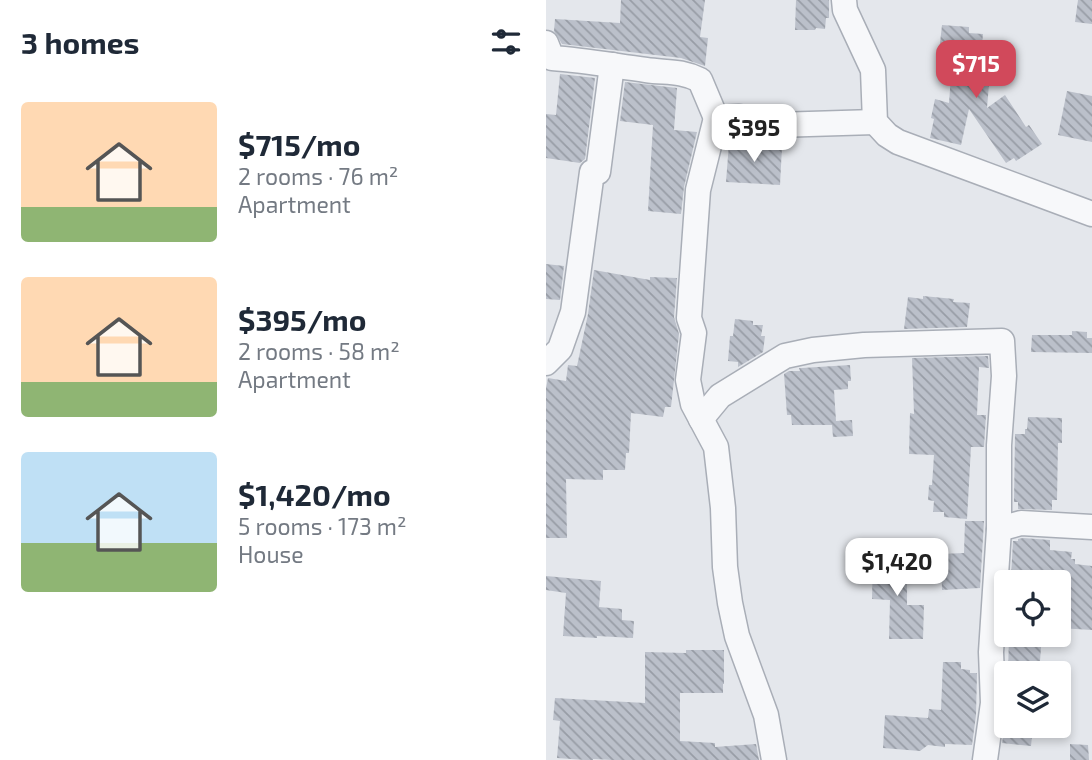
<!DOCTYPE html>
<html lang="en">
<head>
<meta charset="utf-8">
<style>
	:root { --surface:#fff; --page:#f6f6f7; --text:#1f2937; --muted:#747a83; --accent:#d1495b }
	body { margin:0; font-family:"Exo 2",sans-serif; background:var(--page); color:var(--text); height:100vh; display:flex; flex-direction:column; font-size:26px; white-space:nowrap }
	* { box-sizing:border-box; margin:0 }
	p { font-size:23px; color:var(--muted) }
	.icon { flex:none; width:38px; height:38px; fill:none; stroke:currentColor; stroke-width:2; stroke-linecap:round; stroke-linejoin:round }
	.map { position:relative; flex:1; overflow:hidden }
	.side { display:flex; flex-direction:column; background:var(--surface); width:546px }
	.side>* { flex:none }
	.tools { position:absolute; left:448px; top:570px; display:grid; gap:14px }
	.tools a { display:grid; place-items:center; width:77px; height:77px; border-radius:7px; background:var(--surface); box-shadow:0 4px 10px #0003; font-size:35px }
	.price { position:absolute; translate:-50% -60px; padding:0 16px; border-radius:14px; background:#fff; color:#222; font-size:23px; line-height:46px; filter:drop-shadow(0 2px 4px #0008) }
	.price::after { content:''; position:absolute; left:50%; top:42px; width:21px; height:16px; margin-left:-10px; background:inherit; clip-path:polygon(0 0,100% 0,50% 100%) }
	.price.selected { background:var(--accent); color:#fff }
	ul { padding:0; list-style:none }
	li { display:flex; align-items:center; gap:21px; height:175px; padding:0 21px }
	li span { display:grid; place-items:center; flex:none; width:196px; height:140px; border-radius:7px; color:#555 }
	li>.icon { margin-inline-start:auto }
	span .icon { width:84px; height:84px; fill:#fffc; stroke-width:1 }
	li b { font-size:30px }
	h2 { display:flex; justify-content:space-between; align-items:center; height:84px; padding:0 21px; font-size:30px }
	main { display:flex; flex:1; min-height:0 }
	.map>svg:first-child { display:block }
	.building { fill:url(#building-back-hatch) }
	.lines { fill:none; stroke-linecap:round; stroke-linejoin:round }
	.minor-casing { stroke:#a9aeb7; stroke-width:27 }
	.minor { stroke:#f7f8fa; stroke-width:24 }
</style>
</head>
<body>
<main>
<section class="side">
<h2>3 homes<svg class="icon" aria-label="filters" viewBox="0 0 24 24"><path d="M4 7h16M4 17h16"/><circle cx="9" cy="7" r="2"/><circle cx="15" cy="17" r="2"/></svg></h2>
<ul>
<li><span style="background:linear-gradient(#ffd9b3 75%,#8fb573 0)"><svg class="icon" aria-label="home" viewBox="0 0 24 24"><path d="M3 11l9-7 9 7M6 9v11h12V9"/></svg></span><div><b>$715/mo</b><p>2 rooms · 76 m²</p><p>Apartment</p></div></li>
<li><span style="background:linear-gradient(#ffd9b3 75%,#8fb573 0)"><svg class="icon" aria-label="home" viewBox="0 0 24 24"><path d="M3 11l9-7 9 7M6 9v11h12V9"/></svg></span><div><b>$395/mo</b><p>2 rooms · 58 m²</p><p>Apartment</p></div></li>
<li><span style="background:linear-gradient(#bfe0f5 65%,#8fb573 0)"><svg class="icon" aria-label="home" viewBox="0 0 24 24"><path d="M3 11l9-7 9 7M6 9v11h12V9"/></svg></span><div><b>$1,420/mo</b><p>5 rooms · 173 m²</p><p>House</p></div></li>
</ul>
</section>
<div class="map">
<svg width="546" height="760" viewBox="0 0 546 760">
	<defs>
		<pattern id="building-back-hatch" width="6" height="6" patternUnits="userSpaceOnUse" patternTransform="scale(1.75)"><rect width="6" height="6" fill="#bbc0ca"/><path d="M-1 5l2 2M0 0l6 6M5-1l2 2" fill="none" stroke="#989da6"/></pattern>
	</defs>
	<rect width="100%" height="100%" fill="#e4e7ec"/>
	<g class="building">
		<path d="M 75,0 L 159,0 L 154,37 L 162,38 L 159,66 L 135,58 L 16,44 L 8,31 L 9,19 L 74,23 Z"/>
		<path d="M 250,0 L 283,0 L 283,18 L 280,18 L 279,29 L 270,28 L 269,30 L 249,30 Z"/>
		<path d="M 532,0 L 546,0 L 546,24 L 529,22 Z"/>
		<path d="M 396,25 L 423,27 L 423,33 L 437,34 L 432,83 L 443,84 L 441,108 L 459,95 L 480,127 L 483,125 L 496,144 L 470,161 L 468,158 L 460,163 L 423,109 L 415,145 L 384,138 L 388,119 L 385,118 L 389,99 L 403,103 L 406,62 L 392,61 Z"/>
		<path d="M 14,74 L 49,78 L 39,159 L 34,163 L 0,158 L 0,114 L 10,115 Z"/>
		<path d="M 79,82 L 131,88 L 128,130 L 151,132 L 138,187 L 135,214 L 102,211 L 107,125 L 74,121 Z"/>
		<path d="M 521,91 L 546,96 L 546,142 L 512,135 Z"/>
		<path d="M 183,143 L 236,147 L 234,185 L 180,182 Z"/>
		<path d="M 0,264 L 18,266 L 14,300 L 0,299 Z"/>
		<path d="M 48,270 L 104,280 L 104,277 L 131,278 L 128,317 L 133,334 L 125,407 L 119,407 L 117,417 L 85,413 L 83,453 L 80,453 L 79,470 L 57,470 L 57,480 L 20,479 L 21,538 L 0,538 L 0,388 L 2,378 L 20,381 L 22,365 L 31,366 L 42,314 Z"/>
		<path d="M 377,296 L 408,299 L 407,302 L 424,303 L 421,327 L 358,329 L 362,297 L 377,299 Z"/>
		<path d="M 189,319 L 207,321 L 207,325 L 217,325 L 215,336 L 219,336 L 217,352 L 192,367 L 192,362 L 182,361 L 184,336 L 187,336 Z"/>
		<path d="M 526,331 L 541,332 L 541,338 L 546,338 L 546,353 L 485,352 L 486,335 L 526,335 Z"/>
		<path d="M 442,356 L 443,368 L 433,367 L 431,415 L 440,415 L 438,447 L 425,447 L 421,519 L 398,517 L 398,512 L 387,512 L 388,501 L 382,500 L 383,485 L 386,485 L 388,455 L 363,454 L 364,413 L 368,414 L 366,358 Z"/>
		<path d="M 304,365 L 305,381 L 302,381 L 302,389 L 288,390 L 290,421 L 306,420 L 307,436 L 287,437 L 286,425 L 246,425 L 245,415 L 241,415 L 238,374 L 243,371 L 254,371 L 253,368 L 256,368 Z"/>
		<path d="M 482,417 L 516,418 L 516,443 L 512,443 L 511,500 L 506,500 L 506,510 L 472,509 L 472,502 L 468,502 L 469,434 L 479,434 L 479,429 L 481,429 Z"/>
		<path d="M 419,521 L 438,521 L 434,588 L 396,590 L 395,554 L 418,553 Z"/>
		<path d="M 477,538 L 504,540 L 504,550 L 526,552 L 525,559 L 529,559 L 529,564 L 546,566 L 546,630 L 513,628 L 516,580 L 513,580 L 514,578 L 465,576 L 467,541 L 472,541 L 472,539 Z"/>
		<path d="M 327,557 L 361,558 L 361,605 L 378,605 L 377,639 L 343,639 L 344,600 L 326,599 Z"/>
		<path d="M 0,576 L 55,581 L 53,607 L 76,609 L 76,620 L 88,621 L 87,638 L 51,636 L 51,638 L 17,636 L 20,593 L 0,590 Z"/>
		<path d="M 463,635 L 496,635 L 493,674 L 462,674 Z"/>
		<path d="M 140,650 L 178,650 L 178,684 L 177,684 L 177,693 L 134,693 L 134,741 L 169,743 L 169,747 L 210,744 L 213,760 L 67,760 L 47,759 L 47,760 L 39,760 L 11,758 L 14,721 L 7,720 L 9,698 L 99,703 L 99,652 L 140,653 Z"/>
		<path d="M 397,662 L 415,662 L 415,669 L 424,670 L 424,673 L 431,673 L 430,715 L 426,745 L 399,744 L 399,747 L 382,745 L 374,751 L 337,748 L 339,715 L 382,718 L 383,709 L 395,710 Z"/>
		<path d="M 460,718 L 460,726 L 487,726 L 485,746 L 456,743 Z"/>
		<path d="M 524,744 L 542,745 L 543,760 L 524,760 Z"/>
	</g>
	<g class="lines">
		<g class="minor-casing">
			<g id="minor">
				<path d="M 298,0 L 299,10 L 327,70 L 329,122 L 341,135 L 352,142 L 546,214"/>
				<path d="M 0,43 L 6,58 C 38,60 69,66 100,70 C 120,73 134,70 154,80 L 170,118 L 193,117 L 230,125 L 329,122"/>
				<path d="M 170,118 L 152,190 L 143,318 L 148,333 L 142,380 L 147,404 L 170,447 L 177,508 L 179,567 L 184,603 L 191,636 L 220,715 L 228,760"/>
				<path d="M 0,363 L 14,349 L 27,312 L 46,172 L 52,172 L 66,65"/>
				<path d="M 155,419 L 174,396 L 239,356 L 267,350 L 318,345 L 456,341 L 458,376 L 453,445 L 453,529 L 445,652 L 447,703 L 439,760"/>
				<path d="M 453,529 L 475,523 L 546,527"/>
			</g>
		</g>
		<use href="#minor" class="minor"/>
	</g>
</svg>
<div class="tools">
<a><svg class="icon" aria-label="locate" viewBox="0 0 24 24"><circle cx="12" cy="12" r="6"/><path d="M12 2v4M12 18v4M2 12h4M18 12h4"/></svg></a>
<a><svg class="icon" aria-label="layers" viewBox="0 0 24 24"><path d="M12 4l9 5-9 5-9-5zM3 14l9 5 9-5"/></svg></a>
</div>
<b class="price selected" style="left:430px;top:100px">$715</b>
<b class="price" style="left:208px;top:164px">$395</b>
<b class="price" style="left:351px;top:598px">$1,420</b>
</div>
</main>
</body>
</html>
